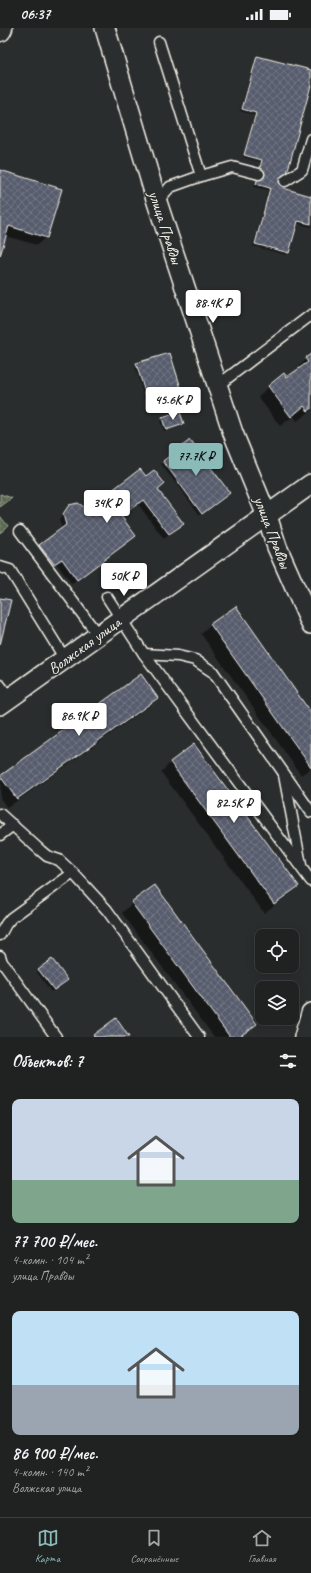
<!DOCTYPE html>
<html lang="ru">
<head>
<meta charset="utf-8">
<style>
	:root { --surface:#202222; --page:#282a2a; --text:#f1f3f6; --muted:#a2a4a5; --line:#3d3f40; --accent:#8bbbb9 }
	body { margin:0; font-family:Caveat,sans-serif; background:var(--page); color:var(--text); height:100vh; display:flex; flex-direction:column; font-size:15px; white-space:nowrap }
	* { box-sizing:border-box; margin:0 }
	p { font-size:13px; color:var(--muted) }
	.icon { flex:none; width:22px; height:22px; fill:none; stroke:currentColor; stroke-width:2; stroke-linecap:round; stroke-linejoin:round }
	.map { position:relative; height:1009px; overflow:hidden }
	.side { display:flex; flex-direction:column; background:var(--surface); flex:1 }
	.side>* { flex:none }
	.controls { position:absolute; left:255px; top:901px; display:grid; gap:8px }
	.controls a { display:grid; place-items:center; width:44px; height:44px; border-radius:8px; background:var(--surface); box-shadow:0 2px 10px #0003,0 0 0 1px var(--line); font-size:20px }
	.price { position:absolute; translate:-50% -34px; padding:0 9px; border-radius:4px; background:#fff; color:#222; font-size:13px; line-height:26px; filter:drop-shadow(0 1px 2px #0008) }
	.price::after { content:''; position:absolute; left:50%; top:24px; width:12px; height:9px; margin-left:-6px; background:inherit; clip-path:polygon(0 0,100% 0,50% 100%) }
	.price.current { background:var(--accent); color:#111 }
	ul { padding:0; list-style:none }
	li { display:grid; align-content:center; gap:8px; height:212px; padding:0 12px }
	li span { display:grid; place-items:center; height:124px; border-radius:8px; color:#555 }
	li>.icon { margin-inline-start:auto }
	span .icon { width:72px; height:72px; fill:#fffc; stroke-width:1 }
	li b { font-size:17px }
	h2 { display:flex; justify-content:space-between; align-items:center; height:48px; padding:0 12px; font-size:17px }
	.status { display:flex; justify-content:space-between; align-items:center; height:28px; padding:0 20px; background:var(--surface); direction:ltr }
	.status svg { height:11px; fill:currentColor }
	.tab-bar { display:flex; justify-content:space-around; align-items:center; height:56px; border-top:1px solid var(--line); background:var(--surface); font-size:11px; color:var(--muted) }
	.tab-bar a { display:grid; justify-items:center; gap:2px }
	.tab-bar .current { color:var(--accent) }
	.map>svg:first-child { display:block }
	.park { fill:url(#park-dots); stroke:#a8ae9d }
	.shadow { fill:#0007 }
	.building { fill:url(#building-cross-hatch); stroke:#f4f1e8 }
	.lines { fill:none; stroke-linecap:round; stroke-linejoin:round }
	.lane-casing { stroke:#f4f1e8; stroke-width:13 }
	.street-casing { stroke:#f4f1e8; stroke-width:22 }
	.secondary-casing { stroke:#f4f1e8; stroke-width:25 }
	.lane { stroke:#2a2d2e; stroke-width:10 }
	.street { stroke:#2a2d2e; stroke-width:19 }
	.secondary { stroke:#2a2d2e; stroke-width:22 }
	.labels { text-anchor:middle; stroke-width:3; stroke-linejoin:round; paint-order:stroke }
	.street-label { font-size:16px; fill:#f4f1e8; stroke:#2a2d2e }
</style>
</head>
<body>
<div class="status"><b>06:37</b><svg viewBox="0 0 49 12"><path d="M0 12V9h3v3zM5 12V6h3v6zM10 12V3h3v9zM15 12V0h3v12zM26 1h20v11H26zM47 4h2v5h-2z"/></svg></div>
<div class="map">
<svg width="311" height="1009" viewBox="0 0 311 1009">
	<defs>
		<pattern id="park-dots" width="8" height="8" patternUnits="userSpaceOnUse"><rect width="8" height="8" fill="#5d6a52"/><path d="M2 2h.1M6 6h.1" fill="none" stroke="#75806b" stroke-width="1.8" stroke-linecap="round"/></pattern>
		<pattern id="building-cross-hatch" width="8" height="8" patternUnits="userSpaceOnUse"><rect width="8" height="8" fill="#585d6e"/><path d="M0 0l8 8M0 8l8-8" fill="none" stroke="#717583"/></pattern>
	</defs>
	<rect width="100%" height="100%" fill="#2a2d2e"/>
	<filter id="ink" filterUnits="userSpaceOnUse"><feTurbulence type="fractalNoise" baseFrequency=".025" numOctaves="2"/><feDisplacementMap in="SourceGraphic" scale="8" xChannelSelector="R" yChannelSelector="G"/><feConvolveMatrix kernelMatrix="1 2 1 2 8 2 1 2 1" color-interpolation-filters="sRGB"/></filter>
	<g filter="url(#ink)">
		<g class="park">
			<path d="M 0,466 L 12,470 L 0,479 Z"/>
			<path d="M 0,488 L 8,498 L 0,505 Z"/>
		</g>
		<g class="shadow">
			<path d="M 257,29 L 311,43 L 311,53 L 282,161 L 311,169 L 311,199 L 296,195 L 288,224 L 286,227 L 253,218 L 268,162 L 254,159 L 261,134 L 243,129 L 254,87 L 240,83 L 255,31 Z"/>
			<path d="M 0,143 L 46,209 L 37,217 L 5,208 L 0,225 Z"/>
			<path d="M 311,327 L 311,383 L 297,393 L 294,388 L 280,398 L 258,369 L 268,359 L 284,347 L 287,351 L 297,343 L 296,341 Z"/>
			<path d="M 137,336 L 180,360 L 177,362 L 145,372 L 135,339 Z"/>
			<path d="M 163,391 L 183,396 L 180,398 L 164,403 L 160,393 Z"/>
			<path d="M 190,414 L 227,467 L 200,487 L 161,436 Z"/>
			<path d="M 157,462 L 182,496 L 164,511 L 138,476 L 121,488 L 135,508 L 72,556 L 56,535 L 49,541 L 35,522 L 62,501 L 59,492 L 69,478 L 87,482 Z"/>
			<path d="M 211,597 L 311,687 L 311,740 L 301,747 L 201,606 Z"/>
			<path d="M 157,670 L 148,679 L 7,780 L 0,770 L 1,749 Z"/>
			<path d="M 194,717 L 298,858 L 288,867 L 264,885 L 161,744 L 170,735 Z"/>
			<path d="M 154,858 L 255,996 L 241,1009 L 214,1009 L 122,885 L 132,875 Z"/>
			<path d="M 52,932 L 64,954 L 51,964 L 37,944 Z"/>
		</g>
		<g class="building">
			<path d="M 257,28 L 311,42 L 311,57 L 283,160 L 311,168 L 311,196 L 298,193 L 289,225 L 255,216 L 270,160 L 256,156 L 262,132 L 244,127 L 256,85 L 242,81 Z"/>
			<path d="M 0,142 L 62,161 L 47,210 L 9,198 L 0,228 Z"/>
			<path d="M 170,325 L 181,360 L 147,371 L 136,335 Z"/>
			<path d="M 311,326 L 311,381 L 308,383 L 304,378 L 291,389 L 268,358 L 284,345 L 287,349 L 308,334 L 305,330 Z"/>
			<path d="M 180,384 L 184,396 L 166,402 L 162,390 Z"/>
			<path d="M 190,412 L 230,465 L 202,486 L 163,433 Z"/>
			<path d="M 140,441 L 146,448 L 154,442 L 165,456 L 158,462 L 184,496 L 169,506 L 143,472 L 121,488 L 136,508 L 77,552 L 62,531 L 54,536 L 39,517 L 66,497 L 63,486 L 69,477 L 78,475 L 87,481 Z"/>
			<path d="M 0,570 L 11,572 L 0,617 Z"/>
			<path d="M 236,578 L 311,685 L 311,739 L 210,596 Z"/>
			<path d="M 141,646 L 158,670 L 17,771 L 0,748 Z"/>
			<path d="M 194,716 L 299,858 L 274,876 L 170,734 Z"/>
			<path d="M 155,857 L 257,996 L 239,1009 L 230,1009 L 131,874 Z"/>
			<path d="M 52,931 L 68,952 L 54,962 L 38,941 Z"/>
			<path d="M 116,990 L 129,1009 L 95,1009 L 93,1007 Z"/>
		</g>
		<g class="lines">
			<g class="lane-casing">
				<g id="lane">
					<path d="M 201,148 L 232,139 L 259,146"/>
					<path d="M 285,153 L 302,142 L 311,111"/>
					<path d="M 157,174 L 170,159 L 201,148 L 159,14"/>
					<path d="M 217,358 L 311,287"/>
					<path d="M 20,503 L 98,607"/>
					<path d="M 0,539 L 10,542 L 65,631"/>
					<path d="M 107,569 L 144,626 L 311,853"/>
					<path d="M 144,626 L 178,628 L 195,632 L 213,644 L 311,784"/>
					<path d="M 0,657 L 10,670"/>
					<path d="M 284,747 L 301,837"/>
					<path d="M 0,786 L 41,823 L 47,828 L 59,832 L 73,845 L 107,882 L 199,1009"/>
					<path d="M 0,807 L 13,797"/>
					<path d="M 0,907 L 6,896 L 11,890 L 73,845"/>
					<path d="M 0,928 L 2,934 L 56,1009"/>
				</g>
			</g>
			<g class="street-casing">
				<g id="street">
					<path d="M 105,0 L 157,174 L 233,405 L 267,488 L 277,519 L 311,596"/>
					<path d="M 0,677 L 311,456"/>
					<path d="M 304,1009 L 311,985"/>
				</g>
			</g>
			<g class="secondary-casing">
				<path id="secondary" d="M 0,2 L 1,0"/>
			</g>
			<use href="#lane" class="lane"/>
			<use href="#street" class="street"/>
			<use href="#secondary" class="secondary"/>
		</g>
	</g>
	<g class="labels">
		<g class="street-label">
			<text transform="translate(166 199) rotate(72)" y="6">улица Правды</text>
			<text transform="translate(273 504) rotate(69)" y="6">улица Правды</text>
			<text transform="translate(84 617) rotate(-36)" y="6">Волжская улица</text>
		</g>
	</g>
</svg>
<div class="controls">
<a><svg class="icon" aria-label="locate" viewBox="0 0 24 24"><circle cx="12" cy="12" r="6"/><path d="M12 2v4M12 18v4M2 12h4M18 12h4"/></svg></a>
<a><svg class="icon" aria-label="layers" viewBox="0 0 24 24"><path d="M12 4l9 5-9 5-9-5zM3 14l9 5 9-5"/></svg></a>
</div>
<b class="price" style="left:213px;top:296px">88.4K ₽</b>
<b class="price" style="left:173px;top:393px">45.6K ₽</b>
<b class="price current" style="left:196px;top:449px">77.7K ₽</b>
<b class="price" style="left:107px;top:496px">34K ₽</b>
<b class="price" style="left:124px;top:569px">50K ₽</b>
<b class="price" style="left:79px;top:709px">86.9K ₽</b>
<b class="price" style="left:234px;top:796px">82.5K ₽</b>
</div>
<section class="side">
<h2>Объектов: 7<svg class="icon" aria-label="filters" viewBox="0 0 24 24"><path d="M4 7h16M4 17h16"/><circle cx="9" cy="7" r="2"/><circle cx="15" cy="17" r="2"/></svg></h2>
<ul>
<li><span style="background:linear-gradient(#c9d6e8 65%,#7fa58c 0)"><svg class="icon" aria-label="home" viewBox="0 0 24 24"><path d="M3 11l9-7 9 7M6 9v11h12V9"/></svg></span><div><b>77 700 ₽/мес.</b><p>4-комн. · 104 m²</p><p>улица Правды</p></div></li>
<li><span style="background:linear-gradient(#bfe0f5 60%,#9aa5b1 0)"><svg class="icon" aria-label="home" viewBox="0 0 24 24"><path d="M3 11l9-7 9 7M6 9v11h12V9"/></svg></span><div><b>86 900 ₽/мес.</b><p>4-комн. · 140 m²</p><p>Волжская улица</p></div></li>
</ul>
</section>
<nav class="tab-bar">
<a class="current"><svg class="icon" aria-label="map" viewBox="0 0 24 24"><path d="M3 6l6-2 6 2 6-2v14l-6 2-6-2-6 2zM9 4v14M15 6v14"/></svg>Карта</a>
<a><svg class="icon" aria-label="saved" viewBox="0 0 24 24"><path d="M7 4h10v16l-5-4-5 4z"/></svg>Сохранённые</a>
<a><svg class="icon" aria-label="home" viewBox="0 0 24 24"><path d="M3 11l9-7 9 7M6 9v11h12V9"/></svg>Главная</a>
</nav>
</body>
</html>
